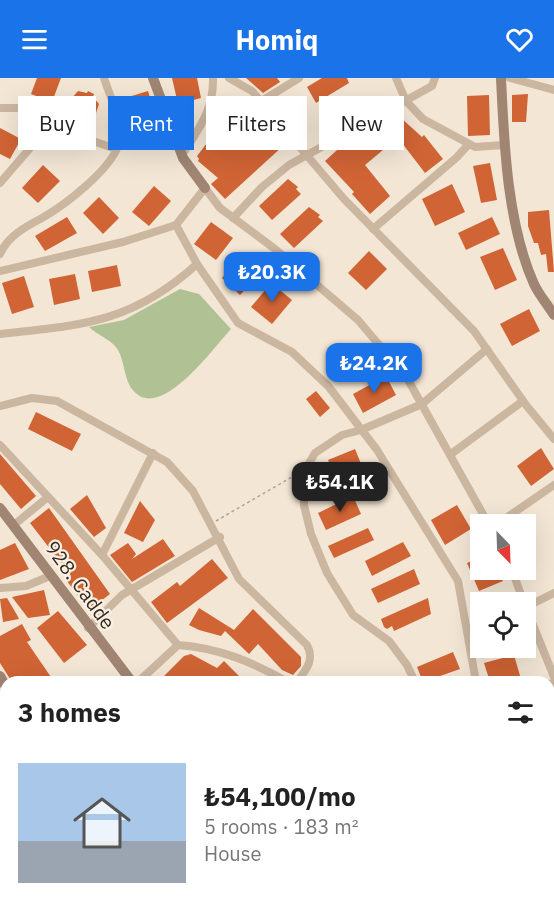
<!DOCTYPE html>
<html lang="en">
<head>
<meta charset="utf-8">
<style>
	:root { --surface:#fff; --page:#f2f2f2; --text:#222; --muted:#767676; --line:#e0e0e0; --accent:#1a73e8 }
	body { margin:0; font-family:"IBM Plex Sans",sans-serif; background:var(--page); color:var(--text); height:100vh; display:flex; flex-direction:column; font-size:22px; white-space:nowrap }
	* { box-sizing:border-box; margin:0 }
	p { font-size:20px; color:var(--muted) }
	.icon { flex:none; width:33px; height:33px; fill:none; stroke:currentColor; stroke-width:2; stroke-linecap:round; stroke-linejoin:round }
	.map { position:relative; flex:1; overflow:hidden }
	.details { position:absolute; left:0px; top:598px; width:555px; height:236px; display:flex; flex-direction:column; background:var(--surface); border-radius:18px 18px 0 0; box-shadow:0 6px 24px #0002 }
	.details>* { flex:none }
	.top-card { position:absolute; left:18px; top:18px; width:519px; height:54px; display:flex; gap:12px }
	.needle { width:39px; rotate:157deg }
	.buttons { position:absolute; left:470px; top:436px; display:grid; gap:12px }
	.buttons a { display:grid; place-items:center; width:66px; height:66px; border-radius:0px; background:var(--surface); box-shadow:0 6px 24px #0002; font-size:30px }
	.price { position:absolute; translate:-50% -51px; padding:0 14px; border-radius:12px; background:var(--accent); color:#fff; font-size:20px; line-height:39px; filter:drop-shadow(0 2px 3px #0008) }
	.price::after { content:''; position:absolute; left:50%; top:36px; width:18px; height:14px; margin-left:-9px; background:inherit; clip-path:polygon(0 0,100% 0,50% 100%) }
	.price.active { background:#222; color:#fff }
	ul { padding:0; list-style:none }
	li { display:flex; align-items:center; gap:18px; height:150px; padding:0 18px }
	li+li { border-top:2px solid var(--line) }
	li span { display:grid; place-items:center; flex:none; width:168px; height:120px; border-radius:0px; color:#555 }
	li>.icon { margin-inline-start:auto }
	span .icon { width:72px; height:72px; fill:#fffc; stroke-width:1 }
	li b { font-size:26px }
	h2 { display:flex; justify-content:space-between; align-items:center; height:72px; padding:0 18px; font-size:26px }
	.chip { padding:0 21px; border-radius:0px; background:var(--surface); box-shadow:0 6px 24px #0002; font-size:21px; line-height:54px }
	.chip.active { background:var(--accent); color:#fff }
	header { display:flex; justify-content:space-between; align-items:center; height:78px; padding:0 18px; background:var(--accent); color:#fff; font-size:27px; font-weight:700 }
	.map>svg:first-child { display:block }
	.green { fill:#b0c294 }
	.building { fill:#d06435 }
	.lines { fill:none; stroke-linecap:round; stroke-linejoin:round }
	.path { stroke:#b7a08b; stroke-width:1.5; stroke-dasharray:3 3; stroke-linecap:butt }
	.street { stroke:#cbb6a0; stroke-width:8 }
	.secondary { stroke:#9f8572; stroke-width:10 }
	.labels { text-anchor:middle; stroke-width:4.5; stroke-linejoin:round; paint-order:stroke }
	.street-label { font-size:20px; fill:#342a24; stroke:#faf0e1 }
</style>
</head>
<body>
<header><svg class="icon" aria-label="menu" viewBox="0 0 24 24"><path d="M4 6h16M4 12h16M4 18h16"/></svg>Homiq<svg class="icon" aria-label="heart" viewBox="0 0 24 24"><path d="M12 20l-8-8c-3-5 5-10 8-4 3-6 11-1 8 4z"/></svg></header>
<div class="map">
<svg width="554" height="833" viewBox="0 0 554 833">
	<rect width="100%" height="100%" fill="#f3e6d5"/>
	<path class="green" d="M 180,211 L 199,216 L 231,251 C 214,269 159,347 132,311 C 123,299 125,279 115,268 C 109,261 96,256 89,249 L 124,242 Z"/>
	<g class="building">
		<path d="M 37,0 L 61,0 L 52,24 L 31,16 Z"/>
		<path d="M 172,0 L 197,0 L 201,20 L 178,26 Z"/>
		<path d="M 246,0 L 277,0 L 280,4 L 263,15 Z"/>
		<path d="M 322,0 L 347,0 L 349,5 L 316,25 L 307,9 Z"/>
		<path d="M 78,13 L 87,15 L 88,13 L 94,16 L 93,19 L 99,26 L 95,38 L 88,46 L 85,44 L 84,47 L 79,46 L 72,42 L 68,33 L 71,21 Z"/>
		<path d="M 148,13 L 151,23 L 148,24 L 156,43 L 131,50 L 129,41 L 133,40 L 125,20 Z"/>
		<path d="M 528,16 L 526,44 L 512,44 L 512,17 Z"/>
		<path d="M 489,17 L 490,57 L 468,58 L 467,18 Z"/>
		<path d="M 238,21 L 283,68 L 225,121 L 211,106 L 218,100 L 198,83 L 199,81 L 197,78 L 210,61 L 212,64 L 221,55 L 213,47 Z"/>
		<path d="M 393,39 L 400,39 L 422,59 L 424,57 L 443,81 L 425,95 L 402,65 L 394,72 L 389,67 L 365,87 L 390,118 L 370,136 L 352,116 L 354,114 L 325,83 L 347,63 L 349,66 L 367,51 Z"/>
		<path d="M 0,50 L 21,61 L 10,81 L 0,76 Z"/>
		<path d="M 490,85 L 497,122 L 481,125 L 473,88 Z"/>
		<path d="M 43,87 L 60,103 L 38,125 L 22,110 Z"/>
		<path d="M 288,101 L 298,109 L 296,111 L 301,116 L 272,142 L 259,128 Z"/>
		<path d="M 452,106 L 465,134 L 435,148 L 422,121 Z"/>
		<path d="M 154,108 L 171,123 L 149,148 L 132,134 Z"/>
		<path d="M 99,119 L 119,140 L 103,156 L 83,135 Z"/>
		<path d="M 309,129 L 320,137 L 318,139 L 323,143 L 294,170 L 280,156 Z"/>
		<path d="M 549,132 L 554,194 L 548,194 L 546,176 L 541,177 L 538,165 L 534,165 L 528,148 L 528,134 Z"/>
		<path d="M 67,139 L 77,155 L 45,173 L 35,158 Z"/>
		<path d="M 492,139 L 500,156 L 466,172 L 458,155 Z"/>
		<path d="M 211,144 L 233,160 L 216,182 L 194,166 Z"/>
		<path d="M 503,170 L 517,202 L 495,212 L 480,179 Z"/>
		<path d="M 369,173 L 387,191 L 366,212 L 348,195 Z"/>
		<path d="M 241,179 L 260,196 L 240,217 L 222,200 Z"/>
		<path d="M 117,187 L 121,208 L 92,214 L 88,193 Z"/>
		<path d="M 75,196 L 80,221 L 54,227 L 49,201 Z"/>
		<path d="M 24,198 L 34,229 L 12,236 L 2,205 Z"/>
		<path d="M 271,205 L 292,222 L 272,246 L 251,229 Z"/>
		<path d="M 529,231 L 540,253 L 512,268 L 500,246 Z"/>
		<path d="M 386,298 L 396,317 L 363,335 L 353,316 Z"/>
		<path d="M 316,313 L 330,330 L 320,339 L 306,321 Z"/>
		<path d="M 36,334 L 81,356 L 72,373 L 28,351 Z"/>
		<path d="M 541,370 L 554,391 L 531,408 L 517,388 Z"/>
		<path d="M 355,371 L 364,393 L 338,404 L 328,382 Z"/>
		<path d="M 0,376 L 36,418 L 21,431 L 0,406 Z"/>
		<path d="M 87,417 L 106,450 L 94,459 L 70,431 Z"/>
		<path d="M 353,418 L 361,436 L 326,452 L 318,435 Z"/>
		<path d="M 140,423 L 155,442 L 143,464 L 124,455 Z"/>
		<path d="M 457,427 L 471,451 L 445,467 L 431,442 Z"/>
		<path d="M 49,430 L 110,516 L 89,532 L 66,502 L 71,498 L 30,445 Z"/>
		<path d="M 368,450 L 374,462 L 334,480 L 328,468 Z"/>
		<path d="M 163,461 L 175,478 L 132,504 L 110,477 L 128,465 L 136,476 L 132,481 Z"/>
		<path d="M 403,464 L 411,478 L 372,498 L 365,483 Z"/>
		<path d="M 15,465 L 29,491 L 0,502 L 0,472 Z"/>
		<path d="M 480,479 L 480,492 L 498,492 L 503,503 L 479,513 L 467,485 Z"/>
		<path d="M 212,481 L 228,500 L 167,545 L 151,524 L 177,504 L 180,508 Z"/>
		<path d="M 414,491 L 420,506 L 378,525 L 371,511 Z"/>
		<path d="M 44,512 L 50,537 L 28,540 L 12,519 Z"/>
		<path d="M 7,520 L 17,537 L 19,541 L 3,544 L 0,521 Z"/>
		<path d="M 428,520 L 431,536 L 394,553 L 392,548 L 387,551 L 384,549 L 381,541 Z"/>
		<path d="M 199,530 L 234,552 L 253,531 L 301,579 L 301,588 L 293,597 L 282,592 L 258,566 L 249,576 L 225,553 L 221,558 L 199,552 L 189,547 Z"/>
		<path d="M 58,533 L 87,567 L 64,585 L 37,550 Z"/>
		<path d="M 22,546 L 31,562 L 27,564 L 53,602 L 49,604 L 12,604 L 0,585 L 0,558 Z"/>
		<path d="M 453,574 L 460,591 L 423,604 L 417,589 Z"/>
		<path d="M 191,576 L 217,590 L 224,583 L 245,604 L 158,604 L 184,578 Z"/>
		<path d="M 514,577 L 521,601 L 490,604 L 484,585 Z"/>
	</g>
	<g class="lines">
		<path class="path" d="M 216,443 L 297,396"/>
		<g class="street">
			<path d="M 229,0 L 252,13 L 344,121 L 474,253 L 526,327 L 554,361"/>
			<path d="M 396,0 L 406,23 L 423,41 L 475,69 L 504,67"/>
			<path d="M 510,0 L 554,12"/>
			<path d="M 260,24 L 299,0"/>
			<path d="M 0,30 L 28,30 L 73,56 L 116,71"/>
			<path d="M 182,77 C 198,52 214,32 213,0"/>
			<path d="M 0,105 L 31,69 L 49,42"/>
			<path d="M 233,140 L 262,109 L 289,87 L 432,8 L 435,0"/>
			<path d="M 373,151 L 456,80 L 469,66"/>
			<path d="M 0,176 C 8,158 25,149 42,140 C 65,127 109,93 118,68 C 125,48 110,19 104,0"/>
			<path d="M 0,193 L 123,164 L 176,147"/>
			<path d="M 0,256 C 83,247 132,245 197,186"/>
			<path d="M 0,328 L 32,320 L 57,323 L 167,384 L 193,413 L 239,501 L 307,567 C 315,582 306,592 297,604"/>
			<path d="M 0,367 L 102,477 L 178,567 C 220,570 252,584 288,604"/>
			<path d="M 451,376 L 523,323"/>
			<path d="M 15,446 L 48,419"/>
			<path d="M 496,447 L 554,407"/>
			<path d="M 102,477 L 153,375"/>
			<path d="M 512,492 L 524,525"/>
			<path d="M 0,510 L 26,508 L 50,498"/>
			<path d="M 525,527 L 554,599"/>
			<path d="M 526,529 L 554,515"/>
			<path d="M 88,550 L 122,517 L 220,459"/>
			<path d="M 138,604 L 178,567"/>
			<path d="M 415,604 L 407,587 L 389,563 L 353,537 L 327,495 L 311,456 L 304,427 L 304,394 L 315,375 L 342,357 L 361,352 L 422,326 L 487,271"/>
			<path d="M 476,604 L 458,503 L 377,372 L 329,309 L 292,274 L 238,245 L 197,186 L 176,147 L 205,110 L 220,130 L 275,171 L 358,242 L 407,300 L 489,447"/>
			<path d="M 549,606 L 554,605"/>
			<path d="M 0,709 L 6,705"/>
			<path d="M 549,798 L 554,809"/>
			<path d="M 0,828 L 3,833"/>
			<path d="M 167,828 L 168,833"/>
			<path d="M 231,828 L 232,833"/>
			<path d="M 479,828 L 482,833"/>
			<path d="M 412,833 L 418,828"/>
		</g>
		<g class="secondary">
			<path d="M 153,0 L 183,80 L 205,110"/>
			<path d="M 501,0 C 504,64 507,146 534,206 C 539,217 548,227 554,237"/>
			<path d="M 0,430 L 132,604"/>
			<path d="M 0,598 L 6,609"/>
			<path d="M 62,828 L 63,833"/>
			<path d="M 336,828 L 340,833"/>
		</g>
	</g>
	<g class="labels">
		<g class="street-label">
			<text transform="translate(80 507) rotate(54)" y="7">928. Cadde</text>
		</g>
	</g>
</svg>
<div class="buttons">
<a><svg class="needle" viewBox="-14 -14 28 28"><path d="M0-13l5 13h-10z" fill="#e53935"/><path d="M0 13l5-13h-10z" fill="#767676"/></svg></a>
<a><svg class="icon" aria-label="locate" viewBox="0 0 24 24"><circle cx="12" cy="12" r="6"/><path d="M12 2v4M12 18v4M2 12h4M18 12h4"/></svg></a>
</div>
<b class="price" style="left:272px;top:225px">₺20.3K</b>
<b class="price" style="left:374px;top:316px">₺24.2K</b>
<b class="price active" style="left:340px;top:435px">₺54.1K</b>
<div class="top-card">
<a class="chip">Buy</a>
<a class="chip active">Rent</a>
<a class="chip">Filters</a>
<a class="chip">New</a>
</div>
<section class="details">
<h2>3 homes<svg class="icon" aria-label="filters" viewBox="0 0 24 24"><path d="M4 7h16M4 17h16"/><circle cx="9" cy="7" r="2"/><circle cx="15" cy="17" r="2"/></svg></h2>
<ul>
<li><span style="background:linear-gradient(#a9c7e8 65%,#9aa5b1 0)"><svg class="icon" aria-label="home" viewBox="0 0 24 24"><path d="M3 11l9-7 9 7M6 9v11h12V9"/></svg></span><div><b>₺54,100/mo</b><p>5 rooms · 183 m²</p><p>House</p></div></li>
</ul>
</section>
</div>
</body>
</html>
